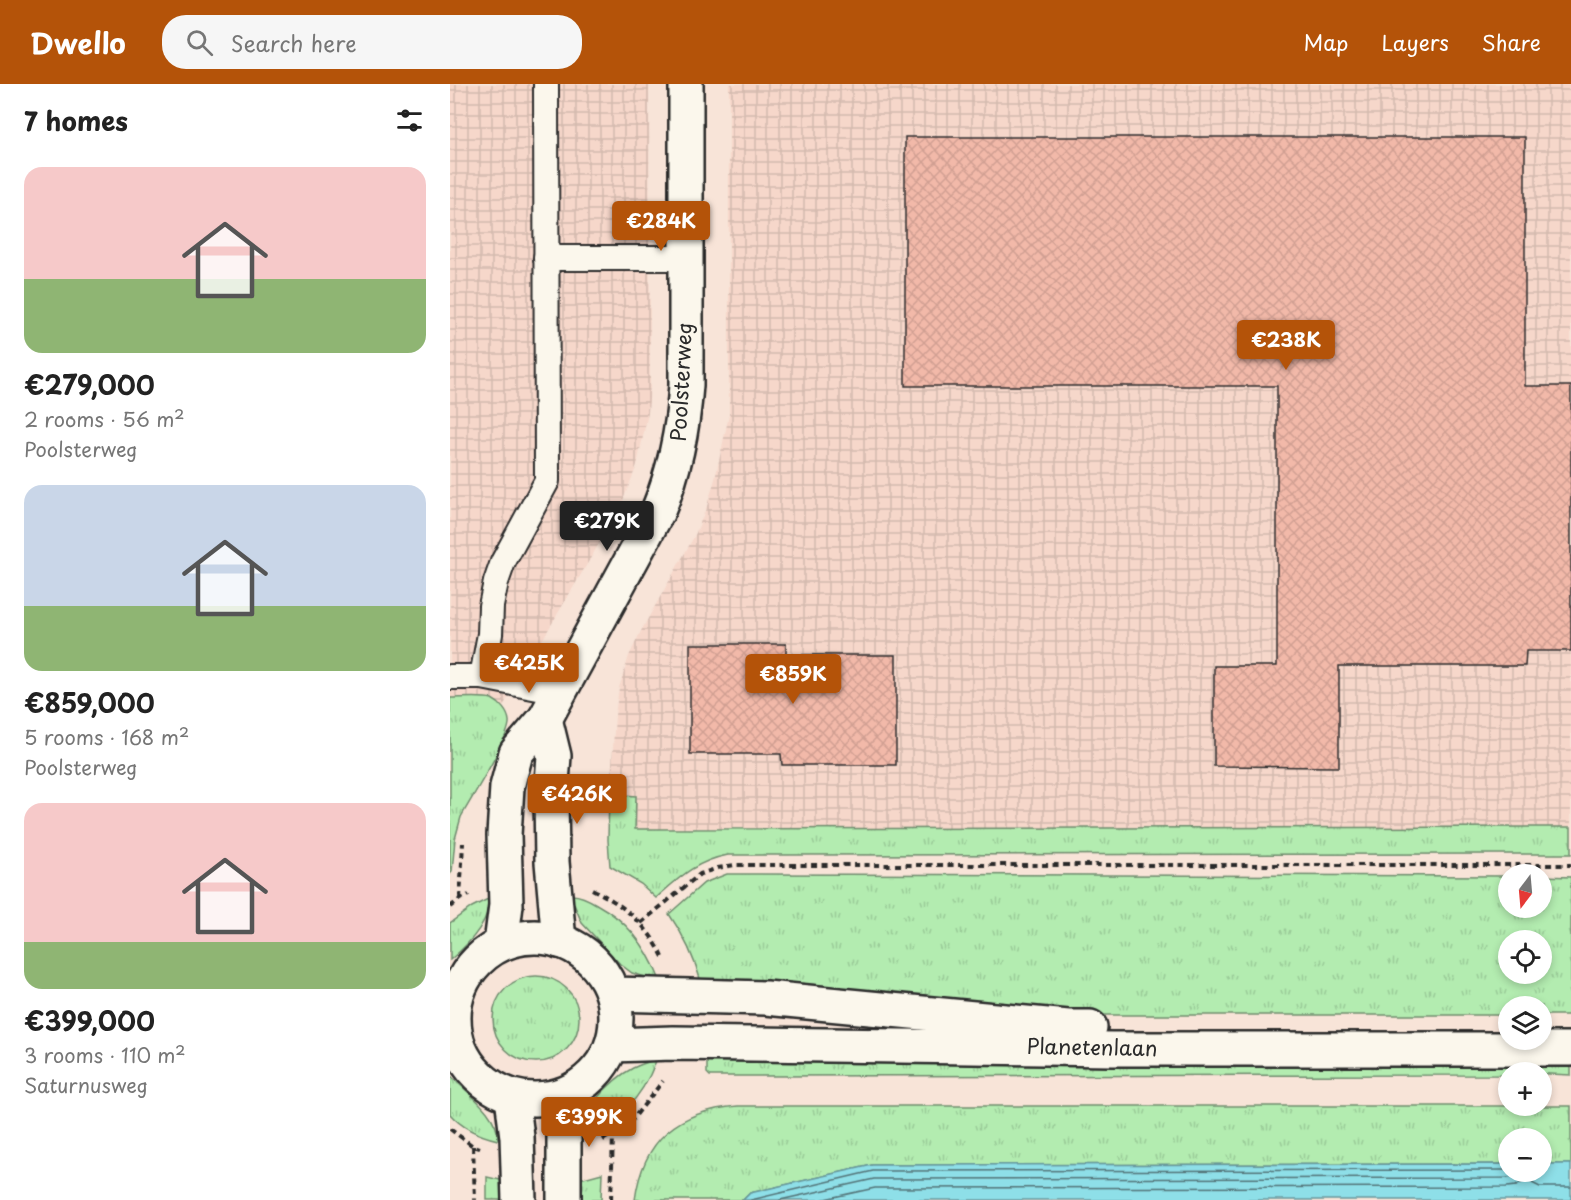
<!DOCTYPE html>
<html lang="en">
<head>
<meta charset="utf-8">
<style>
	:root { --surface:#fff; --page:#f6f6f6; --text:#222; --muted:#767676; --accent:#b45309 }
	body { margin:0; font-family:"Playpen Sans",sans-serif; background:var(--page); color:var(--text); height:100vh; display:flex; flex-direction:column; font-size:22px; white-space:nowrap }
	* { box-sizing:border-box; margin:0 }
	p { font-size:20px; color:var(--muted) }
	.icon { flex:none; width:33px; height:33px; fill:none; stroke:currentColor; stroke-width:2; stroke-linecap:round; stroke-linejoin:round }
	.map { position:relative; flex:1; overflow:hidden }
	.side { display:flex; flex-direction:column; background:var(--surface); width:450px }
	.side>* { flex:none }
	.needle { width:39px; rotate:196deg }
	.tools { position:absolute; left:1048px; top:780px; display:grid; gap:12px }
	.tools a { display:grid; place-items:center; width:54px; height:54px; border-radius:50%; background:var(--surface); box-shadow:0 3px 9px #0003; font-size:30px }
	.price { position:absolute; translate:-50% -51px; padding:0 14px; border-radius:6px; background:var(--accent); color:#fff; font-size:20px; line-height:39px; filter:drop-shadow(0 2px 3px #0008) }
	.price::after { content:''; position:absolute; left:50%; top:36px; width:18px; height:14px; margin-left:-9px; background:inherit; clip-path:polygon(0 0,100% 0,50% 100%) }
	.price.selected { background:#222; color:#fff }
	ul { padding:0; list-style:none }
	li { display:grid; align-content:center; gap:12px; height:318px; padding:0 24px }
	li span { display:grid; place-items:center; height:186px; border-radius:18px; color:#555 }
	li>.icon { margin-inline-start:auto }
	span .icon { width:108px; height:108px; fill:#fffc; stroke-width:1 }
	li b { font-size:26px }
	h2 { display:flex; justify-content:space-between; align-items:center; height:72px; padding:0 24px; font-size:26px }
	header { display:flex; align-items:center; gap:36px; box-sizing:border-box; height:84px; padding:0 30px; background:var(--accent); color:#fff }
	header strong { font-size:28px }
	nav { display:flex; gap:33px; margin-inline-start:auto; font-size:21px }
	.search { width:420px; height:54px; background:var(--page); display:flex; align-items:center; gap:15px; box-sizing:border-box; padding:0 21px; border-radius:24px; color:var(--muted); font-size:22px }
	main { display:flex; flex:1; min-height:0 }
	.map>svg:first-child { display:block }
	.industrial { fill:url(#industrial-grid) }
	.grass { fill:url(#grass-tufts); stroke:#6f8c6e; stroke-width:1.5; fill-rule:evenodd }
	.water { fill:#8edfe8; stroke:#66979c; stroke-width:1.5 }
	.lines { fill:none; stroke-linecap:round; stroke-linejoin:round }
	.shore { stroke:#537377; stroke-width:1.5 }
	.building { fill:url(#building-cross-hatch); stroke:#2b2b2b; stroke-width:1.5 }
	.lane-casing { stroke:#2b2b2b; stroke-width:28 }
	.street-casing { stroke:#2b2b2b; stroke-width:38 }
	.secondary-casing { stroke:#2b2b2b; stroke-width:38 }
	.path { stroke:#2b2b2b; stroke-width:4; stroke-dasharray:6 4.5; stroke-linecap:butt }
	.lane { stroke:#fbf7ec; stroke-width:24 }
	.street { stroke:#fbf7ec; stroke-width:33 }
	.secondary { stroke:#fbf7ec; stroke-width:33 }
	.labels { text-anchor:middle; stroke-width:4.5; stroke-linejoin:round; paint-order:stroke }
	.street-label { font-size:21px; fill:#2b2b2b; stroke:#fbf7ec }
</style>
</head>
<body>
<header>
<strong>Dwello</strong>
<div class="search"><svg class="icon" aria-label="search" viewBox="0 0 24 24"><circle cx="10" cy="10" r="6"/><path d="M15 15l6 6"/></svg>Search here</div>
<nav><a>Map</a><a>Layers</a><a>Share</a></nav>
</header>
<main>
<section class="side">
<h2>7 homes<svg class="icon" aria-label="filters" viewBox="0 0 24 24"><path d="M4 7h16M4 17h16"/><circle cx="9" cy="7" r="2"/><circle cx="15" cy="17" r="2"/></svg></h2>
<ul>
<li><span style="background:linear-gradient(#f6c9c9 60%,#8fb573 0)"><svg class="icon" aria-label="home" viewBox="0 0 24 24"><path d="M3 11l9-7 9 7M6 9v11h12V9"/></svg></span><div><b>€279,000</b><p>2 rooms · 56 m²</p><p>Poolsterweg</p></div></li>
<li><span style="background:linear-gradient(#c9d6e8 65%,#8fb573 0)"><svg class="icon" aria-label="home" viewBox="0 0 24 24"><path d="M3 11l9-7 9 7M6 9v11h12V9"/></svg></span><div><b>€859,000</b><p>5 rooms · 168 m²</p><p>Poolsterweg</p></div></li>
<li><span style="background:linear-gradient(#f6c9c9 75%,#8fb573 0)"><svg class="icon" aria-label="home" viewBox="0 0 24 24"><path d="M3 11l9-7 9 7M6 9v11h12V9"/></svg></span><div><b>€399,000</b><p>3 rooms · 110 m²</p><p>Saturnusweg</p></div></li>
</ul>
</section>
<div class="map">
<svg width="1121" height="1116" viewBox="0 0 1121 1116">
	<defs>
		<pattern id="industrial-grid" width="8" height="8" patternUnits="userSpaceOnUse" patternTransform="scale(1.5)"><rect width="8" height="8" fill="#f6d7ca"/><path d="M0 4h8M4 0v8" fill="none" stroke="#d3b9ae"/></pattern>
		<pattern id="grass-tufts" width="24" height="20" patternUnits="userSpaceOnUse" patternTransform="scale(1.5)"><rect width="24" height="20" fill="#b3ecb0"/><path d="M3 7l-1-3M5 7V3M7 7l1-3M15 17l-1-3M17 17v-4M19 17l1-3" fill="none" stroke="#9acb98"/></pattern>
		<pattern id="building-cross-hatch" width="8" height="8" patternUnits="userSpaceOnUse" patternTransform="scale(1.5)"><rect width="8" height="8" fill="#f2b9a9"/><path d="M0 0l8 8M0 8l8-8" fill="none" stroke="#d09f92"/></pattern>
	</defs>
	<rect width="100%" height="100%" fill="#f8e4d8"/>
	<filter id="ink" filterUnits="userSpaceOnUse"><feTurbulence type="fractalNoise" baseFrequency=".0167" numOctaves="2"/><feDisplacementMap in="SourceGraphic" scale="12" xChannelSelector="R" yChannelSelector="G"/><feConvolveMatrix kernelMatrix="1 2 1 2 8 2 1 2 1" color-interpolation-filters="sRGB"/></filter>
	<g filter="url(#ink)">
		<g class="industrial">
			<path d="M 0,0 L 199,0 L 200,300 L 198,329 L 187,381 L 169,426 L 0,712 Z"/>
			<path d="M 279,0 L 1121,0 L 1121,743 L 171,745 L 160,713 L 165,631 L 169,604 L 179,572 L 191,547 L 245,451 L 257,422 L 265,395 L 279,331 Z"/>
		</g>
		<g class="grass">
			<path d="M 0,614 C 11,614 33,612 42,615 C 50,619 58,628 59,637 C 61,652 20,716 11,733 L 5,755 L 2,788 L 0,790 Z"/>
			<path d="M 159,710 L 186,712 L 185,745 L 1121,743 L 1121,770 L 278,771 C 246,777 230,793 206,814 L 191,800 L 160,782 L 158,756 Z"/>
			<path d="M 277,790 L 1059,792 L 1059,824 L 1092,824 L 1092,792 L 1121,793 L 1121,931 L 1092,931 L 1092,922 L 1059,922 L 1059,931 L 618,931 L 252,901 C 245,875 235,853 219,830 L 254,799 ZM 1059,856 L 1092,856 L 1092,890 L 1059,890 Z"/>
			<path d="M 122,811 C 131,811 140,816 148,821 C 177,837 197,863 209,894 L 209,897 L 182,889 L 170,880 L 132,839 L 121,813 Z"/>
			<path d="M 40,814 C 39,839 18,861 0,876 L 0,839 L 22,823 Z"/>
			<circle cx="86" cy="935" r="43"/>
			<path d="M 257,975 L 1121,975 L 1121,991 L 1059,988 L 1059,991 L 260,992 L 257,989 Z"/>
			<path d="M 201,977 L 206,977 C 191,1016 168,1039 129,1054 C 125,1030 164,994 183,984 C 189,981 195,979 201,977 Z"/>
			<path d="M 0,991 C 16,1008 49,1030 48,1056 C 30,1052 12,1044 0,1030 Z"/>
			<path d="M 288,1022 L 1121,1022 L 1121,1080 L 1092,1080 L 1092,1054 L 1059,1054 L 1059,1080 L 422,1081 L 300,1109 L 293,1116 L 185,1116 C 193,1055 228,1027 288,1022 Z"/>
			<path d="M 152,1089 L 151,1116 L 130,1116 L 130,1095 Z"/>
			<path d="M 37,1093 L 55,1097 L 55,1116 L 37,1116 Z"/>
		</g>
		<path class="water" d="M 1059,1080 L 1059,1088 L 1092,1088 L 1092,1080 L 1121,1080 L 1121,1116 L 293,1116 L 300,1109 L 422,1081 Z"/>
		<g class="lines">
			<g class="shore">
				<path d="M 301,1116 L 423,1087 L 1059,1086"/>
				<path d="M 330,1116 L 424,1095 L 1057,1094 L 1064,1093 L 1070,1088"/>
				<path d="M 370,1116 L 425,1104 L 1057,1103 L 1066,1102 L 1076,1096 L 1090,1103 L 1121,1103"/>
			</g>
		</g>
		<g class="building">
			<path d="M 455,53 L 1075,53 L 1075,302 L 1121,302 L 1121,567 L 1076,567 L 1075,582 L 889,582 L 889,683 L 764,682 L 764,582 L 827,582 L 827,302 L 455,302 Z"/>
			<path d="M 240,560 L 336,560 L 336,571 L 446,571 L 446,681 L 332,681 L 331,670 L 240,670 Z"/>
		</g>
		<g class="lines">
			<g class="lane-casing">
				<g id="lane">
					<path d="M 96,174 L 236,174"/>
					<path d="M 0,593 L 32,593 L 109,608"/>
					<path d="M 32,593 L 40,550 L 41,522 L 46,498 L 53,478 L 97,397 L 96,0"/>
				</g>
			</g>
			<g class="street-casing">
				<g id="street">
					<path d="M 95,635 L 104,672 L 101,711 L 102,778 L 109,857"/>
					<path d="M 51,860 L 56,821 L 54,751 L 57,703 L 66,669 L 95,635 L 208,427 C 225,386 233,345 236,301 L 236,0"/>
				</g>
			</g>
			<g class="secondary-casing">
				<g id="secondary">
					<circle cx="85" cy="934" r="81"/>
					<path d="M 163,910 L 316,914 L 618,943 L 640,943"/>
					<path d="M 162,961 L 223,959 L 662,965 L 1121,965"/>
					<path d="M 62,1013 L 67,1053 L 69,1116"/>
					<path d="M 114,1116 L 114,1044 L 116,1010"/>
				</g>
			</g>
			<g class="path">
				<path d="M 142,805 C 174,821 197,840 213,873"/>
				<path d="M 10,815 L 13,759"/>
				<path d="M 0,823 L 10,815 L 19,811"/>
				<path d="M 191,839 L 250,790 L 268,784 L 284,781 L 1121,781"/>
				<path d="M 0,1045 L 23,1062 L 30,1064"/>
				<path d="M 153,1056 L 182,1036 L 213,997"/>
				<path d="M 23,1062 L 25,1116"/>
				<path d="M 161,1116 L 163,1051"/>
			</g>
			<use href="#lane" class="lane"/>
			<use href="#street" class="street"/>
			<use href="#secondary" class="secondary"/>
		</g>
	</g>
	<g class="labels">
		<g class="street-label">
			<text transform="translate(232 298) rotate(-87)" y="7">Poolsterweg</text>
			<text transform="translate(642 964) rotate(1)" y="7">Planetenlaan</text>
		</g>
	</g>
</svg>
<div class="tools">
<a><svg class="needle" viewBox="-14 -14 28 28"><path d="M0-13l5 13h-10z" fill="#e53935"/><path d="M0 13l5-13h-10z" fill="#767676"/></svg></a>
<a><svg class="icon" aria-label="locate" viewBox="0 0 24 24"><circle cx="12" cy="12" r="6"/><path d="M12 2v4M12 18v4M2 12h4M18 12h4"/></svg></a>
<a><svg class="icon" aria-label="layers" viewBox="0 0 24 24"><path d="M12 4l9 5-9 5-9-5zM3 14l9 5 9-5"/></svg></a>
<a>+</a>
<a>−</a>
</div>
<b class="price" style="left:211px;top:168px">€284K</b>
<b class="price" style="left:836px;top:287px">€238K</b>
<b class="price selected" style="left:157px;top:468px">€279K</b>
<b class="price" style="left:79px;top:610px">€425K</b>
<b class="price" style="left:343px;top:621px">€859K</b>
<b class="price" style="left:127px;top:741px">€426K</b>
<b class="price" style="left:139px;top:1064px">€399K</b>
</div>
</main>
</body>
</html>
